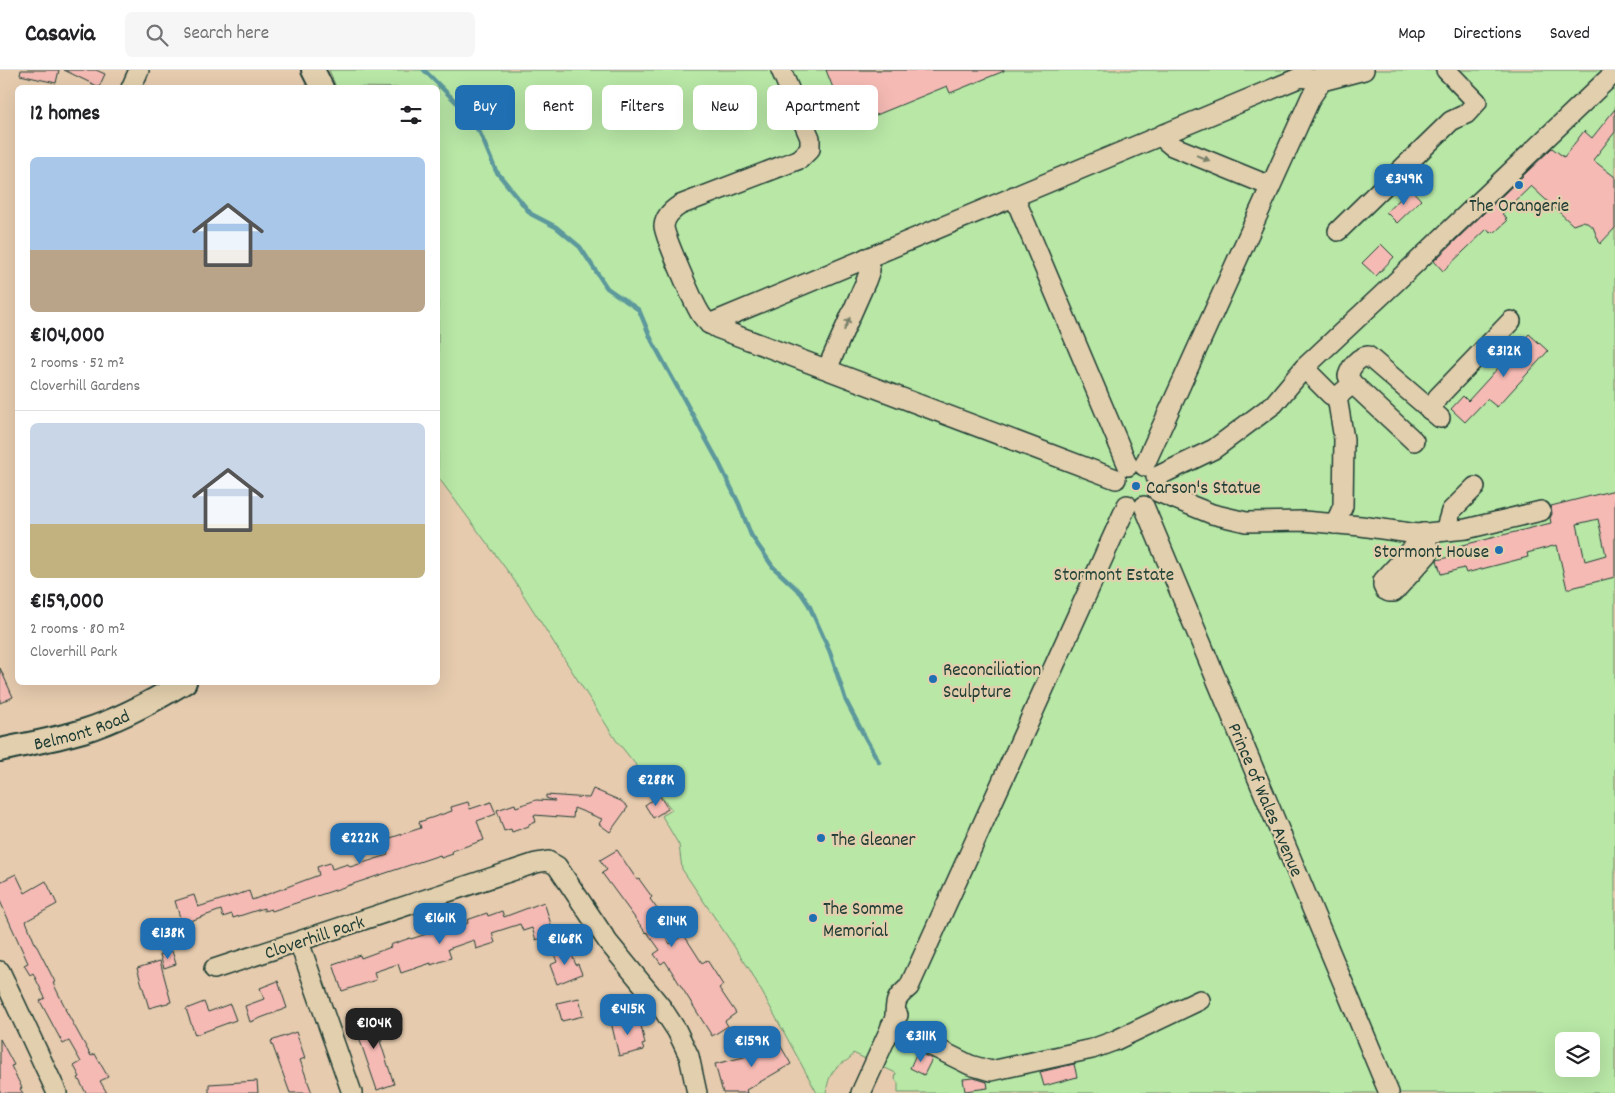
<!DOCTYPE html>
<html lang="en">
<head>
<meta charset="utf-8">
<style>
	:root { --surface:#fff; --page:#f6f6f6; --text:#202124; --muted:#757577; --line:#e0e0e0; --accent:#1f6fb2 }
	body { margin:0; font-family:Dekko,sans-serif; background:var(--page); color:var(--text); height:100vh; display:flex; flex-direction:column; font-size:19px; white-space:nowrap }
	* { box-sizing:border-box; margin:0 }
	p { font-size:16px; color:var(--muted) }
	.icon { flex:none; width:28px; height:28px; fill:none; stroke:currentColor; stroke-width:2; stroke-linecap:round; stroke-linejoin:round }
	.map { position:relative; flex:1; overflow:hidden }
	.drawer { position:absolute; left:15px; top:15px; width:425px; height:600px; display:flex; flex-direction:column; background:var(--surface); border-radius:8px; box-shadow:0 5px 20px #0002 }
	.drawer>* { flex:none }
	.top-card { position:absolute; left:455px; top:15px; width:475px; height:45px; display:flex; gap:10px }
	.tools { position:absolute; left:1555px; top:962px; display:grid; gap:10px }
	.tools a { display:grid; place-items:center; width:45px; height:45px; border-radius:8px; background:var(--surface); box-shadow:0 5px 20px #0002; font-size:25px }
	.price { position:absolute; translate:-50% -42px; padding:0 11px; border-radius:10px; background:var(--accent); color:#fff; font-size:16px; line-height:32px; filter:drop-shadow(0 1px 2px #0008) }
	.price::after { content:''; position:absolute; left:50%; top:30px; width:15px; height:11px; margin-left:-8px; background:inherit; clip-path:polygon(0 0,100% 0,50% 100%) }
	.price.selected { background:#222; color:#fff }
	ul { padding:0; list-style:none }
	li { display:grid; align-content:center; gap:10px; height:265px; padding:0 15px }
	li+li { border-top:1px solid var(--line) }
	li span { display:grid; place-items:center; height:155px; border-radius:8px; color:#555 }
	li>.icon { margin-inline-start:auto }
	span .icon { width:90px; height:90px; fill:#fffc; stroke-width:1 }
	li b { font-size:21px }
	h2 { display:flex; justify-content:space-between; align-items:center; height:60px; padding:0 15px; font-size:21px }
	.chip { padding:0 18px; border-radius:8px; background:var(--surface); box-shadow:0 5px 20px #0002; font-size:18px; line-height:45px }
	.chip.selected { background:var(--accent); color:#fff }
	header { display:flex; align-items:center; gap:30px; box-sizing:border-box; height:70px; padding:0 25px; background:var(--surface); border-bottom:1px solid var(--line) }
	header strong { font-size:24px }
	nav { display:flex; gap:28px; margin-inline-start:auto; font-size:18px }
	.search { width:350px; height:45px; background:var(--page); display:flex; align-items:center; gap:12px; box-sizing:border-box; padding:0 18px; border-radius:8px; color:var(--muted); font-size:19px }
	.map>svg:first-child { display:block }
	.green { fill:#b8e7a6; stroke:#6c926d; fill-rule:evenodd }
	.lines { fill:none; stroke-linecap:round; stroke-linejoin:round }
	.stream { stroke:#5c989c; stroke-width:4.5 }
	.building { fill:#f5bab4; stroke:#1f3d34; fill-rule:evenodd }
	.minor-casing { stroke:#1f3d34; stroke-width:22 }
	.major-casing { stroke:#1f3d34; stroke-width:26 }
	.minor { stroke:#e2cfad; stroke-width:19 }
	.major { stroke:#e2cfad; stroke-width:22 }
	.oneway { fill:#777f6a }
	.poi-dot { fill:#1f6fb2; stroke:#e2cfad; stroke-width:2 }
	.labels { text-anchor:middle; stroke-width:4.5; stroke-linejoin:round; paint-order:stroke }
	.poi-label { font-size:19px; fill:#1f3d34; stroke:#e2cfad; text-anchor:start }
	.park-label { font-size:19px; fill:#27463a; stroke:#e2cfad }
	.street-label { font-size:19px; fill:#1f3d34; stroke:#e2cfad }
</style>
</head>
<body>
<header>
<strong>Casavia</strong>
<div class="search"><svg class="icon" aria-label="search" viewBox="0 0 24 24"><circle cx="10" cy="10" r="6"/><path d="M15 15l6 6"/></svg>Search here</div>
<nav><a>Map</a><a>Directions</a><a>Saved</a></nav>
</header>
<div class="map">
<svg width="1615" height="1023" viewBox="0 0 1615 1023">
	<rect width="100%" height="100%" fill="#e6cbae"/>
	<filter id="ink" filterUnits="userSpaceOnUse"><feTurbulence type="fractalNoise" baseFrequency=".02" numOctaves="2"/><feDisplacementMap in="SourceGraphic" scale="10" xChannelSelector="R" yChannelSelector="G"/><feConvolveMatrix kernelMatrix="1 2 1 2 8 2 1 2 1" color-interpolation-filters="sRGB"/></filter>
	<g filter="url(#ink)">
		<path class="green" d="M 329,0 L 1615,0 L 1615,1023 L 898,1023 L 898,1013 L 895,1009 L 896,1003 L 853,983 C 850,990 847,990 841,994 C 830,1001 828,1011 826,1023 L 817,1023 L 750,900 L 682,799 L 679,775 L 662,746 L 672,740 L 616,670 L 512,507 L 438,407 L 438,18 L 336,17 ZM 1564,971 L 1591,971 L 1591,999 L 1564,999 Z"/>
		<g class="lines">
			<path class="stream" d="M 424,0 L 458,34 L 480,63 L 496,101 L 531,144 L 556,157 L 580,177 L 607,218 L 639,240 L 652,271 L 718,391 L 739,434 L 751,465 L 773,497 L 801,523 L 809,535 L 830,582 L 846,631 L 866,669 L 879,692"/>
		</g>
		<g class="building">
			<path d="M 21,0 L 59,0 L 56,13 L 20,5 Z"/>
			<path d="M 64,0 L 96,0 L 105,4 L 99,17 Z"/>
			<path d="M 826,0 L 1004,0 L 1004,1 L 950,23 L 947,16 L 852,55 L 844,35 L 840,36 Z"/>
			<path d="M 1615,39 L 1615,62 L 1593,90 L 1615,107 L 1615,158 L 1600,174 L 1593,157 L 1584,151 L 1573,155 L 1531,116 L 1502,144 L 1507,148 L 1505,149 L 1507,151 L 1494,163 L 1492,161 L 1490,163 L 1487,159 L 1443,201 L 1434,191 L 1552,78 L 1564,87 L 1584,61 L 1592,68 Z"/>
			<path d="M 1411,119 L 1421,130 L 1397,153 L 1386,142 Z"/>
			<path d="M 1381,174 L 1394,187 L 1376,206 L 1362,193 Z"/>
			<path d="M 1529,264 L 1548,281 L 1497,337 L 1487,329 L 1465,352 L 1451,339 L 1463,326 L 1468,331 Z"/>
			<path d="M 1615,420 L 1615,507 L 1567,519 L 1557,475 L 1527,483 L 1528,487 L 1466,503 L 1464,498 L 1441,504 L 1437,490 L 1461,484 L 1459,476 L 1551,453 L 1550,448 L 1552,444 L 1551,436 ZM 1598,449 L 1606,485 L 1585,491 L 1577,454 Z"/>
			<path d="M 0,598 L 13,627 L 0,633 Z"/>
			<path d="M 593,719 L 621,731 L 628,737 L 610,762 L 599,754 L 602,749 L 574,738 L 573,748 L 534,745 L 536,752 L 529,754 L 529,756 L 512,762 L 511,759 L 504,761 L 497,740 L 515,734 L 516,737 L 536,730 L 555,731 L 546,728 L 546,725 L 589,728 Z"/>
			<path d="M 659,725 L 668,739 L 653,748 L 645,735 Z"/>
			<path d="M 468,732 L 470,739 L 491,732 L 496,744 L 477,751 L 484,770 L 452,781 L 453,784 L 441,788 L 440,785 L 272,841 L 271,839 L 264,841 L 264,838 L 233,848 L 232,844 L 223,847 L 221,840 L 182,854 L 175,831 L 194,825 L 198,837 L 249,821 L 252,830 L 319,805 L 317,797 L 330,793 L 332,799 L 348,794 L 350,797 L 388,785 L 384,770 L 421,758 L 419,752 L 452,741 L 451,737 Z"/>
			<path d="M 617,780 L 637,810 L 639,809 L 652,827 L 650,829 L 665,850 L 658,855 L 670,874 L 684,865 L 702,893 L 707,890 L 723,915 L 719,918 L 736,943 L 725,951 L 728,956 L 712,966 L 674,905 L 665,891 L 661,894 L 654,884 L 660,880 L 647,862 L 646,863 L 602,803 L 607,800 L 600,790 Z"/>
			<path d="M 16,804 L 25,823 L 46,811 L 57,834 L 26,851 L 34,871 L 55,912 L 53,913 L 66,939 L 65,939 L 91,986 L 95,984 L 108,1007 L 100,1011 L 107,1023 L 86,1023 L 78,1008 L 80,1007 L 74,996 L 81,992 L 69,971 L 63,974 L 40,931 L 45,928 L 33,903 L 30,905 L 24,895 L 28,893 L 0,831 L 0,812 Z"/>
			<path d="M 544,832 L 554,864 L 536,870 L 532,858 L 523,861 L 520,854 L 492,863 L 495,873 L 476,879 L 474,870 L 448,879 L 451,888 L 431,895 L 431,893 L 401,903 L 398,894 L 374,902 L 376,910 L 342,921 L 333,894 L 360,885 L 361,888 L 391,877 L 390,875 L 410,868 L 411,869 L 442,859 L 443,861 L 468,853 L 467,850 L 487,843 L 488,846 L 502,841 L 504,847 Z"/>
			<path d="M 568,875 L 576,895 L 578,894 L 582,904 L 557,914 L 550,895 L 557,892 L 553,881 Z"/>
			<path d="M 172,881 L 176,894 L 164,898 L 160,885 Z"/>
			<path d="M 160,891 L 171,932 L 149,938 L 137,898 Z"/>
			<path d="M 278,911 L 287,938 L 250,952 L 245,936 L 264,929 L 260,918 Z"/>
			<path d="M 579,928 L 583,946 L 562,951 L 557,933 Z"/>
			<path d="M 204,932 L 208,942 L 230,934 L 236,950 L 195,965 L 186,939 Z"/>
			<path d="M 367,938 L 369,943 L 371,942 L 382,971 L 380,971 L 394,1014 L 377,1020 L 356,959 L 361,957 L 356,942 Z"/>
			<path d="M 634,946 L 636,952 L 640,951 L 645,974 L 642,975 L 644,980 L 619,986 L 611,952 Z"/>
			<path d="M 296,962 L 305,988 L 300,990 L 312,1023 L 290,1023 L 271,971 Z"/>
			<path d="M 776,968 L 791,994 L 746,1020 L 747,1023 L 723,1023 L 715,994 L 744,987 Z"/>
			<path d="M 0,969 L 14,995 L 11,996 L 22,1018 L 20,1019 L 23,1023 L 0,1023 Z"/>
			<path d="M 917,982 L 932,989 L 924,1005 L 910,998 Z"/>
			<path d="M 1074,994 L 1077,1007 L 1044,1016 L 1040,1002 Z"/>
			<path d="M 974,1008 L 987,1012 L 988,1018 L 965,1021 L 963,1009 Z"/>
			<path d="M 257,1011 L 258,1023 L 209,1023 L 209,1014 Z"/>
		</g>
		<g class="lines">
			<g class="minor-casing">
				<g id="minor">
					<path d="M 781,0 L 810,68 L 810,79 L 800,89 L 680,135 C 672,140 665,146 664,156 C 664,165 695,237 702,246 C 706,252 711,255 717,258 L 1116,409"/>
					<path d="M 131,18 L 139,0"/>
					<path d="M 1163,64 L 1166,71 L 1172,76 L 1270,116"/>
					<path d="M 1014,126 L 1128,396"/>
					<path d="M 1338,161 L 1451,51 L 1466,44 L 1477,32 L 1446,0"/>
					<path d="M 709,254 L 1301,7 L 1322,11 L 1324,0"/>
					<path d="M 1304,298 L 1331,325 L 1337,327 L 1351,315 L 1352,313 L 1348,306 C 1351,296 1358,287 1368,286 L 1440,348"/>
					<path d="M 827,299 L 866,211 L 870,200 L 866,188"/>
					<path d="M 1352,313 L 1414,371"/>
					<path d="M 1430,340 L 1438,327 L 1511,251"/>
					<path d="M 1144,396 L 1311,27 L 1322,11 L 1364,0"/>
					<path d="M 1156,407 L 1214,379 L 1274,334 L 1304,298 L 1399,209 L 1615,2"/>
					<path d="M 1158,422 L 1212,444 L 1246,452 L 1303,451 L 1361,456 L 1417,464 L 1466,459 L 1541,441"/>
					<path d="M 1144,436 L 1389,1023"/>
					<path d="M 1335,454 L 1343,436 L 1344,369 L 1337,327"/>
					<path d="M 1445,461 L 1451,441 L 1475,417"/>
					<path d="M 1423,463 L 1428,477 L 1428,484 L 1394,522 L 1389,522 L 1385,520 L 1383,516 L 1383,511 L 1415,476 Z"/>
					<path d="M 299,872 L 352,1023"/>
					<path d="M 214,899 L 536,793 L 548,791 L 557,796 L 608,872 L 662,938 L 677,961 L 689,986 L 697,1023"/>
					<path d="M 0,901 L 57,1023"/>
					<path d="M 895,948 C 895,930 896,928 909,917 L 1127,435"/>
					<path d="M 891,956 L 970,995 L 991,1001 L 1092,979 L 1114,971 L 1200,930"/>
					<path d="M 861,1023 L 895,948 L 898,945"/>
				</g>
			</g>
			<g class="major-casing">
				<g id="major">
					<path d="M 313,0 L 322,18"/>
					<path id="s1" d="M 0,680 C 28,674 56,669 83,661 C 119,650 152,632 185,612"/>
				</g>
			</g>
			<use href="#minor" class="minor"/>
			<use href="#major" class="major"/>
		</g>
		<defs><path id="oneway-solid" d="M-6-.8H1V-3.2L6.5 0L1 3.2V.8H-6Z" transform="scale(1.25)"/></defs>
		<g class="oneway">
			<use href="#oneway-solid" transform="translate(1203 88) rotate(22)"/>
			<use href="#oneway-solid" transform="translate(847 254) rotate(-66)"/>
		</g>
	</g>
	<g class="poi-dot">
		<circle cx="1519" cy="115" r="5"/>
		<circle cx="1136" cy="416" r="5"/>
		<circle cx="1499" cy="480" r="5"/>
		<circle cx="933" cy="609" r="5"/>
		<circle cx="821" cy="768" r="5"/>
		<circle cx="813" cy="848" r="5"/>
	</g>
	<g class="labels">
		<g class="poi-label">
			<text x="1519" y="141" text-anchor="middle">The Orangerie</text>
			<text x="1146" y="423">Carson's Statue</text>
			<text x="1489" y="487" text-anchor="end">Stormont House</text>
			<text x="943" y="605">Reconciliation<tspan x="943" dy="22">Sculpture</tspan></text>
			<text x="831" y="775">The Gleaner</text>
			<text x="823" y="844">The Somme<tspan x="823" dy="22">Memorial</tspan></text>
		</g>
		<g class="park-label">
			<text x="1114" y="510">Stormont Estate</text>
		</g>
		<g class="street-label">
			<text dy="7" stroke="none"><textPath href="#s1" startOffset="84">Belmont Road</textPath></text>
			<text transform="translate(1267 729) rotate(67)" y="7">Prince of Wales Avenue</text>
			<text transform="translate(314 866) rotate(-18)" y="7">Cloverhill Park</text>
		</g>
	</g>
</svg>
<div class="tools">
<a><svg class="icon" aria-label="layers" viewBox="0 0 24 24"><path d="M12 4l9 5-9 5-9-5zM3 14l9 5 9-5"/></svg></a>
</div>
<b class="price" style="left:1404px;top:136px">€349K</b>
<b class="price" style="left:1504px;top:308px">€312K</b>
<b class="price" style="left:656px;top:737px">€288K</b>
<b class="price" style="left:360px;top:795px">€222K</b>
<b class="price" style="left:440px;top:875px">€161K</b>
<b class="price" style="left:672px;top:878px">€114K</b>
<b class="price" style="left:168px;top:890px">€138K</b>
<b class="price" style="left:565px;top:896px">€168K</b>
<b class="price" style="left:628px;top:966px">€415K</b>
<b class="price selected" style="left:374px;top:980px">€104K</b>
<b class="price" style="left:921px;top:993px">€311K</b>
<b class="price" style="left:752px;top:998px">€159K</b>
<div class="top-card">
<a class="chip selected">Buy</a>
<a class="chip">Rent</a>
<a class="chip">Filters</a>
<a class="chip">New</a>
<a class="chip">Apartment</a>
</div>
<section class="drawer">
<h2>12 homes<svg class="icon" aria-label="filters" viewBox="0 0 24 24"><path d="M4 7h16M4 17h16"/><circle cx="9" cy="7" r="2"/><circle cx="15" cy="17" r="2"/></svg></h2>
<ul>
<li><span style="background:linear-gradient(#a9c7e8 60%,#b9a48a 0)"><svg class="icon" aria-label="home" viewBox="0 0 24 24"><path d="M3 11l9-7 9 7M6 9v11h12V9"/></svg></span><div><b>€104,000</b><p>2 rooms · 52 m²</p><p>Cloverhill Gardens</p></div></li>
<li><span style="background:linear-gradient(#c9d6e8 65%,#c2b280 0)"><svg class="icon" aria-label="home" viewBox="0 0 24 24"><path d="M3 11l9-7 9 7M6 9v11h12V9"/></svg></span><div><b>€159,000</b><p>2 rooms · 80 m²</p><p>Cloverhill Park</p></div></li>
</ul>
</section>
</div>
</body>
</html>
